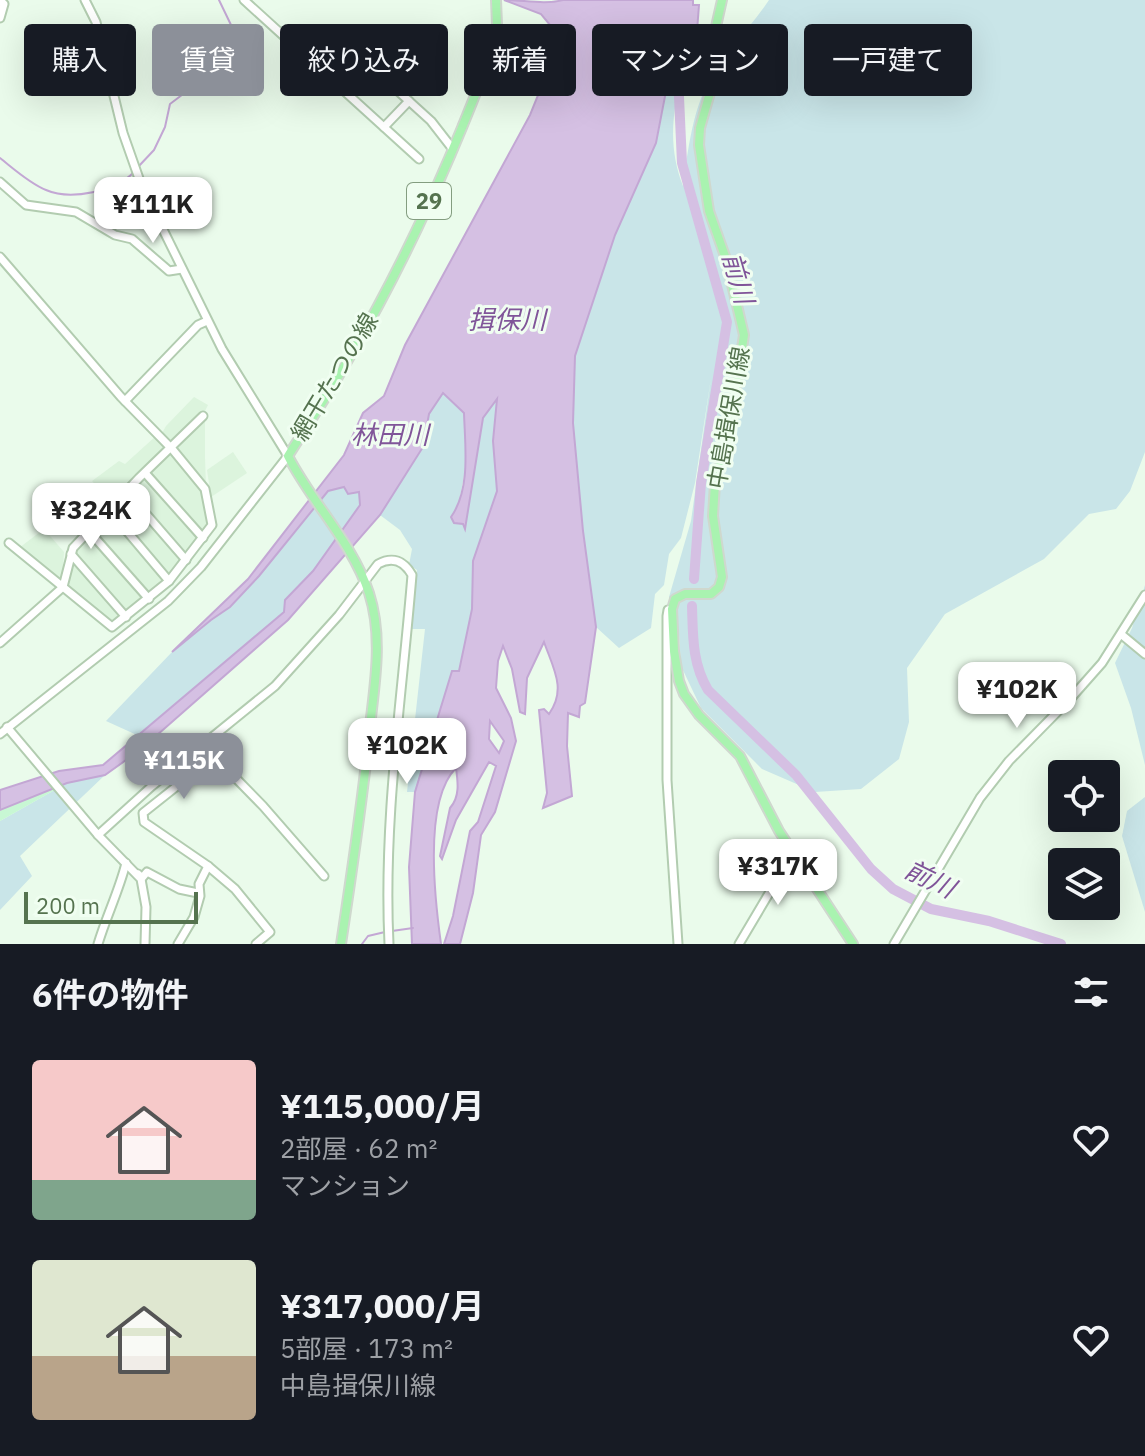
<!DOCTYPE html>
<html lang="ja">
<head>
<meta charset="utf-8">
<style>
	:root { --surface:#171b24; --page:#20242c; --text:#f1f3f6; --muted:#9ea1a6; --accent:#8c9099 }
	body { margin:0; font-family:"IBM Plex Sans","Noto Sans JP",sans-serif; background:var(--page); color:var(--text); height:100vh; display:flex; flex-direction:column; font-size:30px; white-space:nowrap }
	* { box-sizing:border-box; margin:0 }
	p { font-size:26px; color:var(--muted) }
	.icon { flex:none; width:44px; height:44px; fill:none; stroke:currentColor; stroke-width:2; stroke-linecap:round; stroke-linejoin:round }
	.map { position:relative; height:944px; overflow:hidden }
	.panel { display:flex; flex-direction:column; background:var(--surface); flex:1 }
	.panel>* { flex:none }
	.banner { position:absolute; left:24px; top:24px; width:1098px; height:72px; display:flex; gap:16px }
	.tools { position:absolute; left:1048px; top:760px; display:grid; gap:16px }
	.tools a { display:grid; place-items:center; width:72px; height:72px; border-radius:8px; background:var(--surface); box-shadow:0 8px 32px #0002; font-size:40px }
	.scale { position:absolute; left:24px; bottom:20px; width:174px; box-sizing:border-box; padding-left:8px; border:4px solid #55734f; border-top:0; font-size:22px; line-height:28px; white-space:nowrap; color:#55734f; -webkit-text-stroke:6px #f0fef1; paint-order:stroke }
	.price { position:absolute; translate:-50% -68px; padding:0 18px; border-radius:16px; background:#fff; color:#222; font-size:26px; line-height:52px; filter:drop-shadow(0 2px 4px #0008) }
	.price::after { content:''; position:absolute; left:50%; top:48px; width:24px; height:18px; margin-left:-12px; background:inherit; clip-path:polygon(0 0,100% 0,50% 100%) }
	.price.on { background:var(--accent); color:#fff }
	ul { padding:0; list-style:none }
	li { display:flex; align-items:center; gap:24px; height:200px; padding:0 32px }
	li span { display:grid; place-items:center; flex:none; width:224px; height:160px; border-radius:8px; color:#555 }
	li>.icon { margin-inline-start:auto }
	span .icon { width:96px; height:96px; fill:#fffc; stroke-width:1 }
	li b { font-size:34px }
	h2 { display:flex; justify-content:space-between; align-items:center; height:96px; padding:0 32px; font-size:34px }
	.chip { padding:0 28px; border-radius:8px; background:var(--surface); box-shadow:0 8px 32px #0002; font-size:28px; line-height:72px }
	.chip.on { background:var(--accent); color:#fff }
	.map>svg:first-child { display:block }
	.residential { fill:#dcf4dd }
	.green { fill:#c9e5e8 }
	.sand { fill:#c8f7d4 }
	.water { fill:#d5c0e3; stroke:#c3a7d4; stroke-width:2; fill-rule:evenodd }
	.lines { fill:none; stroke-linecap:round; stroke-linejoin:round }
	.stream { stroke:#c3a7d4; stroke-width:2 }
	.river { stroke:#d5c0e3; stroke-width:10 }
	.minor-casing { stroke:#b2ccb0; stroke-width:11 }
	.major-casing { stroke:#cfd8ce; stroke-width:12 }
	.minor { stroke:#fff; stroke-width:7 }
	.major { stroke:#a9f3b0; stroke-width:8 }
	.labels { text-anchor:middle; stroke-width:6; stroke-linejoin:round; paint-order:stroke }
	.shield { fill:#f0fef1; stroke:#849d80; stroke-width:2 }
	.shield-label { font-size:22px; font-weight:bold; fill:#55734f }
	.street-label { font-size:24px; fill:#55734f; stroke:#f0fef1 }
	.water-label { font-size:26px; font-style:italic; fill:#805599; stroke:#f0fef1 }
</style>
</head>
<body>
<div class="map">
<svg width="1145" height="944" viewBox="0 0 1145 944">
	<rect width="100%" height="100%" fill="#eafbeb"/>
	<g class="residential">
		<path d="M 194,397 L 208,405 L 204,413 L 172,445 L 161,435 L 166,426 Z"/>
		<path d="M 205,421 L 205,457 L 206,486 L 176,448 Z"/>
		<path d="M 156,436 L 167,448 L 112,503 L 92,481 L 119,461 L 125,464 Z"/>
		<path d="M 233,452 L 247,473 L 211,497 L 207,470 Z"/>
		<path d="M 170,454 L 203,491 L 210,525 L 165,582 L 110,624 L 68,587 L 75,549 Z"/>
		<path d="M 44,529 L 64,552 L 62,583 L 19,548 Z"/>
	</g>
	<g class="green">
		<path d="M 769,0 L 1145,0 L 1145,452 L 1130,491 L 1116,509 L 1089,514 L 1044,559 L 945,614 L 907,668 L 909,722 L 899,759 L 861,789 L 815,792 L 762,769 L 701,708 L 681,666 L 679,634 L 669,597 L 691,521 L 711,378 L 695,483 L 681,538 L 669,554 L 664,585 L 655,594 L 651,628 L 619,648 L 596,627 L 583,531 L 573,423 L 575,356 L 615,235 L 656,143 L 666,91 L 675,75 L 681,76 C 681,87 676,97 675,108 C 671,135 673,161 683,186 C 687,156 692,115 706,87 C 721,55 749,30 769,0 Z"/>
		<path d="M 443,393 L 464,413 L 466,465 L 458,508 L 465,527 L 483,418 L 498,397 L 493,441 L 497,491 L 473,561 L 472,609 L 459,671 L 452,671 L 415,792 L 407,792 L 425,629 L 412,629 L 417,570 L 409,565 L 412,549 L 400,530 L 380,515 L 423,447 L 429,414 Z"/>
		<path d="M 345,487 L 360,492 L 360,505 L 313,571 L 285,600 L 284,612 L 139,736 L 106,721 L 172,652 L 211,620 L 230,607 L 259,576 L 328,491 Z"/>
		<path d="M 1145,585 L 1145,765 L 1131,708 L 1115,663 L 1132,628 Z"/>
		<path d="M 105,775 L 20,856 L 32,876 L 0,910 L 0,821 L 67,783 Z"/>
		<path d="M 1145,797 L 1145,912 L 1122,836 L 1127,811 Z"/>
	</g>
	<path class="sand" d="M 67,783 L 0,821 L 0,810 Z"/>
	<path class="water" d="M 504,0 C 524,0 544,5 563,0 L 693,0 L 693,5 L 699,5 L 696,44 L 691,49 L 692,68 L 675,75 L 666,91 L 656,143 L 615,235 L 575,356 L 573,423 L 583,531 L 596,627 L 585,703 L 580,706 L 579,717 L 568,713 L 567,746 L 572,796 L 543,808 L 547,793 L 539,710 L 544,709 L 549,714 C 567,689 553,668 544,642 L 527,678 L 525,714 L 520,712 L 512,669 L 503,646 L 498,661 L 496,688 L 511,718 L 516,741 L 495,812 L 481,835 L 473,893 L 460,944 L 444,944 L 453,916 L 470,831 L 478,822 L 496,766 L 489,762 L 456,820 L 442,859 L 440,856 L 450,808 C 460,797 458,782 456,768 C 423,801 435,901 441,944 L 412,944 L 409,867 L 415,792 L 452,671 L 459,671 L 472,609 L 473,561 L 497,491 L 493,441 L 497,399 L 483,418 L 465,529 L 463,524 L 454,523 L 451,517 C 471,489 465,446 464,413 L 443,393 L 429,414 L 423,447 L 380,515 L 288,620 L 140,750 L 105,775 L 67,783 L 0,810 L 0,790 L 59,771 L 103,765 L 284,612 L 285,600 L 313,571 L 360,505 L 359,492 L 348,494 L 344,487 L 328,491 L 259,576 L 230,607 L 211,620 L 172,652 L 248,579 L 344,455 L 363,413 L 384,396 L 405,345 L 530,115 L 545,78 L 558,30 L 550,25 L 541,14 ZM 490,721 L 504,741 L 499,753 L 489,739 Z"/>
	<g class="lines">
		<g class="stream">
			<path d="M 0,158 C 14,169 29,183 46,190 C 71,201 116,191 134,172"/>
			<path d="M 138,167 L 154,150 L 165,127 L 170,104 L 203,79 L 212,60 L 221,55 L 239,53 L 244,48 L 243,41 L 232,27 L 219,0"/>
			<path d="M 392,931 L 413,928"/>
			<path d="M 362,944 L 368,936 L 385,932"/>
		</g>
		<g class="river">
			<path d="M 672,65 L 678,75 L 682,163 L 727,322 L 701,483 L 694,579"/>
			<path d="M 692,606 C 693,636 692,663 708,690 L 796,775 L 871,869 L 893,889 L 931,909 L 989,921 L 1061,944"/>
		</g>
		<g class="minor-casing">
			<g id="minor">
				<path d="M 244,0 L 419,159"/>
				<path d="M 0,18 L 4,4 L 0,0"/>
				<path d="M 331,79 L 356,53 L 431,121 L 452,148"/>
				<path d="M 384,127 L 409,101"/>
				<path d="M 0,182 L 26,205 L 76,212 L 115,235 L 132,239 L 169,271 L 182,269"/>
				<path d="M 0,257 L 121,397 L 173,450 L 205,489 L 212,525 L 169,581 L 112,627 L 9,543"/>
				<path d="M 125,401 L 198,325 L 207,321"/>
				<path d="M 146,474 L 203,538"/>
				<path d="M 127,492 L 186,560"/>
				<path d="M 109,510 L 169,581"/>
				<path d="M 89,531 L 149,599"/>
				<path d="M 71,554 L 126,617"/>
				<path d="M 672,609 L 668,610 L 667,616 L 667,780 L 678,944"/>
				<path d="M 1122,635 L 1145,654"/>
				<path d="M 0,643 L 63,587 L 73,548 L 139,478 L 203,416"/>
				<path d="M 7,727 L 98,835 L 141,879 L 146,907 L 145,944"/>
				<path d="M 0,734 L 168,601 L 201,567 L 288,456 L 222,349 L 142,187 L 123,133 L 96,22 L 85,0"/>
				<path d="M 98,835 L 152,786 L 275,686 L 339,615 L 378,564 C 393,556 404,561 412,575 C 402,698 383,820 389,944"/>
				<path d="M 138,874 L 142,878 L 147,872 L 179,889 L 198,893"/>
				<path d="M 98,944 C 106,917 119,891 126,863"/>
				<path d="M 178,944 L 194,917 L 200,896 L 199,884 L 208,866"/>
				<path d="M 256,944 L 270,932 L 235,889 L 208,866 L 144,822 L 143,813 L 211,759 L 216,758 L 263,806 L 324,876"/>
				<path d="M 739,944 L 774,885 L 784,854 L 789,848"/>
				<path d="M 894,944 L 980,798 L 1009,761 L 1071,698 L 1102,663 L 1145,595"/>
			</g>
		</g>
		<g class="major-casing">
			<g id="major">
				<path d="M 722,0 L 713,40 L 713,82 L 700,128 L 699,145 L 709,211 L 726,259 L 744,335 L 729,435 L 715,483 L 713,516 L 722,577 L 719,587 L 711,594 L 685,594 L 675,599 L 672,609 L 674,651 L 679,681 L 684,694 L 699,715 L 740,756 L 779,831 L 853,944"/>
				<path d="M 341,944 C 352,871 363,799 370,726 C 375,682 383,636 369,593 C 352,542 312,503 288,456 C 308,424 330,392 349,358 C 406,260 454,154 493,48 L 497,25 L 496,0"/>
			</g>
		</g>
		<use href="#minor" class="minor"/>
		<use href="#major" class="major"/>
	</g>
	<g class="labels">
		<rect class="shield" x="407" y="183" width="44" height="36" rx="6"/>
		<g class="shield-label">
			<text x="429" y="209">29</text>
		</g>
		<g class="street-label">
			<text transform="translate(335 377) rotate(-59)" y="8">網干たつの線</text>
			<text transform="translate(729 418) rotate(-80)" y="8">中島揖保川線</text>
		</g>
		<g class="water-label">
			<text transform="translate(738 278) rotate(74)" y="9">前川</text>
			<text x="507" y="329">揖保川</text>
			<text x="390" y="444">林田川</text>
			<text transform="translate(930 879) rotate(26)" y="9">前川</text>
		</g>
	</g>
</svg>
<div class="tools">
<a><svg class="icon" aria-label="locate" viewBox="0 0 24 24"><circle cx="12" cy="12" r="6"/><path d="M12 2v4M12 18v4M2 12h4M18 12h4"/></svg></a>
<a><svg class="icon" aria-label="layers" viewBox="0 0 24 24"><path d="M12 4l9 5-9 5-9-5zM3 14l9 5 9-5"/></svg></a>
</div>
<div class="scale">200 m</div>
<b class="price" style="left:153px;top:245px">¥111K</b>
<b class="price" style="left:91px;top:551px">¥324K</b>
<b class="price" style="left:1017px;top:730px">¥102K</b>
<b class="price" style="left:407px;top:786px">¥102K</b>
<b class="price on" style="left:184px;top:801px">¥115K</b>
<b class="price" style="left:778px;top:907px">¥317K</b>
<div class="banner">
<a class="chip">購入</a>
<a class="chip on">賃貸</a>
<a class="chip">絞り込み</a>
<a class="chip">新着</a>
<a class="chip">マンション</a>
<a class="chip">一戸建て</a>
</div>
</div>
<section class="panel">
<h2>6件の物件<svg class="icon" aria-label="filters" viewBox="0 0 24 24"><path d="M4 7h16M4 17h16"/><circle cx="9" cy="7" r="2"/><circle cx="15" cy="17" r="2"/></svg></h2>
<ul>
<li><span style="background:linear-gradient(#f6c9c9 75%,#7fa58c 0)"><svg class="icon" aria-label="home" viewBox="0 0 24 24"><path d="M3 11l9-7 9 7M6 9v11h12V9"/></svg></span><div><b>¥115,000/月</b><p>2部屋 · 62 m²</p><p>マンション</p></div><svg class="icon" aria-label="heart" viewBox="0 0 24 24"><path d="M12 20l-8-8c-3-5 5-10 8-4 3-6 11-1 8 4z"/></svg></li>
<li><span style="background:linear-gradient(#dfe7d0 60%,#b9a48a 0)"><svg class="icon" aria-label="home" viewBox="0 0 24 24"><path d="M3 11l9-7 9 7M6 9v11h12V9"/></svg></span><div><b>¥317,000/月</b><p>5部屋 · 173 m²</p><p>中島揖保川線</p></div><svg class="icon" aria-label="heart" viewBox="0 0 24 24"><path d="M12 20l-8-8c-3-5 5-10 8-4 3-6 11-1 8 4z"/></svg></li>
</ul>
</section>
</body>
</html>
